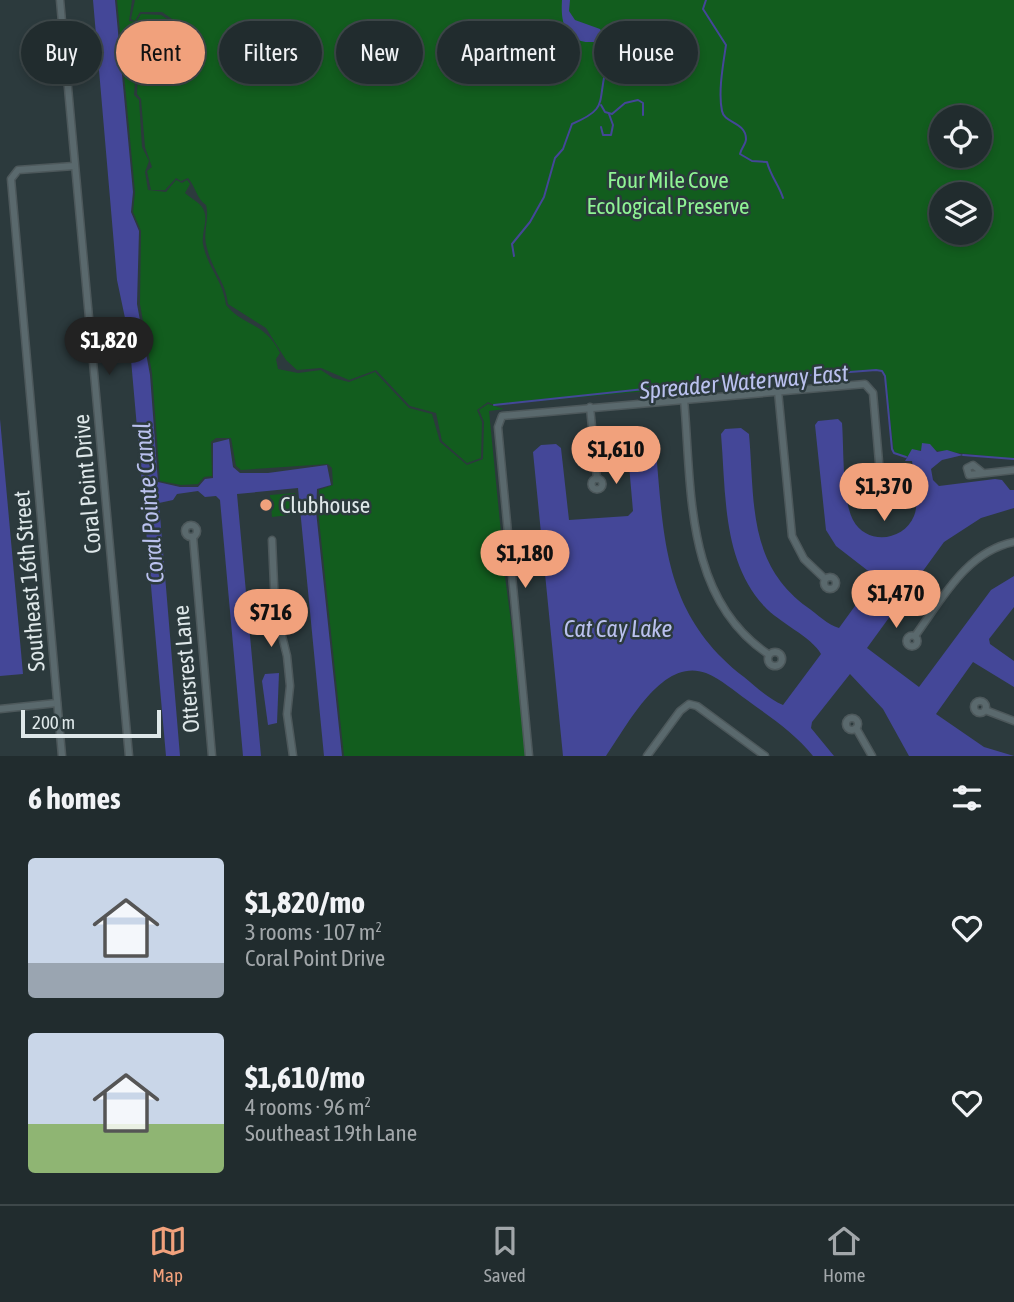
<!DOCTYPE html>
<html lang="en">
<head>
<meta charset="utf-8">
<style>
	:root { --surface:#212c2e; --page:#293436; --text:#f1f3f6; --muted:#a2a7aa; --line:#3e484a; --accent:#f1a17c }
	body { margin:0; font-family:"Asap Condensed",sans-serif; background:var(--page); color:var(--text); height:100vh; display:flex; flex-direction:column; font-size:26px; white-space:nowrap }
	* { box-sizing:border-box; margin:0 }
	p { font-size:23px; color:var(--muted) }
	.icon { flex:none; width:38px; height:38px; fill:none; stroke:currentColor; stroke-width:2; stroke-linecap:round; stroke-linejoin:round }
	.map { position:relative; height:756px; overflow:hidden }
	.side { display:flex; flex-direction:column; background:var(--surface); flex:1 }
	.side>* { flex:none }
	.guide { position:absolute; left:21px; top:21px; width:973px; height:63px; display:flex; gap:14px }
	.controls { position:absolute; left:929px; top:105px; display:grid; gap:14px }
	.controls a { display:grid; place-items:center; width:63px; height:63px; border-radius:50%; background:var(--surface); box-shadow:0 4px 10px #0003,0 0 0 2px var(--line); font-size:35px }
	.scale { position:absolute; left:21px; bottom:18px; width:140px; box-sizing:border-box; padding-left:7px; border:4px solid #dee7e9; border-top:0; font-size:19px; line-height:24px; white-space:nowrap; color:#dee7e9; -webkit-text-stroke:5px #2c3a3d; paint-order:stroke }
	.price { position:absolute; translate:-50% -60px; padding:0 16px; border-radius:24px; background:var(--accent); color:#111; font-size:23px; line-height:46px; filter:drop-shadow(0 2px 4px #0008) }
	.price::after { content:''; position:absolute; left:50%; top:42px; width:21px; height:16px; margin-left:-10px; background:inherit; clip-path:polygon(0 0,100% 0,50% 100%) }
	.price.on { background:#222; color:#fff }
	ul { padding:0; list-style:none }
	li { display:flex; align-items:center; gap:21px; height:175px; padding:0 28px }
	li span { display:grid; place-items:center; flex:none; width:196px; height:140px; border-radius:7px; color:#555 }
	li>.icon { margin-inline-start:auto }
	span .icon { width:84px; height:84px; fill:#fffc; stroke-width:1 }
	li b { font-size:30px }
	h2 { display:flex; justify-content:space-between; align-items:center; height:84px; padding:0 28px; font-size:30px }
	.chip { padding:0 24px; border-radius:32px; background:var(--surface); box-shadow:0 4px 10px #0003,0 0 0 2px var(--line); font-size:24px; line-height:63px }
	.chip.on { background:var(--accent); color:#111 }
	.menu { display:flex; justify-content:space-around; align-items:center; height:98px; border-top:2px solid var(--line); background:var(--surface); font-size:19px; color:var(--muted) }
	.menu a { display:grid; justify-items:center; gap:4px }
	.menu .on { color:var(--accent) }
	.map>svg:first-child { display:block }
	.green { fill:#125d1e; fill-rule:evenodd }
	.water { fill:#444798 }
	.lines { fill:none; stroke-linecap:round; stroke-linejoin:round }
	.stream { stroke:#444798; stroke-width:2 }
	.minor-casing { stroke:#4d585b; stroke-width:9 }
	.minor { stroke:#5a696d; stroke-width:6 }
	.poi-dot { fill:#f1a17c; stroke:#2c3a3d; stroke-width:2.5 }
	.labels { text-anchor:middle; stroke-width:5; stroke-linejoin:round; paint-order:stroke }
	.park-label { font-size:23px; fill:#8ff394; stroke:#2c3a3d }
	.street-label { font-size:23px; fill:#dee7e9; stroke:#2c3a3d }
	.poi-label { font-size:23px; fill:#dee7e9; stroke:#2c3a3d; text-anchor:start }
	.water-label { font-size:24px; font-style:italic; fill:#bac1ee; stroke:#2c3a3d }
</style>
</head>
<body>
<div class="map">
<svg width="1014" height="756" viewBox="0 0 1014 756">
	<rect width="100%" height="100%" fill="#2c3a3d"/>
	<g class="green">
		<path d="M 117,0 L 132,0 L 129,21 L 136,22 L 141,14 L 161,15 L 172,22 L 173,27 L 165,32 L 165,43 L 155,43 L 149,49 C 141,41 141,31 133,23 L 130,24 L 136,69 L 134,95 L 139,100 L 142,147 L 149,161 L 145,172 L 148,190 L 166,192 L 176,180 L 182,183 L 187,180 L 190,184 L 185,193 C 190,198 199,202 202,207 C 210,219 201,231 203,244 C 208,269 223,280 226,305 C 244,327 265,322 280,353 L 276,359 L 278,369 L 298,373 L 321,370 L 333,378 L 349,382 L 375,372 L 409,408 L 432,414 L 440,442 L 467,465 L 483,459 L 484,422 L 479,410 L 488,404 L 504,409 L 489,411 L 501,533 L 499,553 L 503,562 L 529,756 L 344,756 L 318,510 L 319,490 L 333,485 L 332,468 L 328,464 L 241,470 L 236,466 L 231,438 L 216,438 L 211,442 L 212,476 L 204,477 L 198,484 L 181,485 L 160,481 L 152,373 L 140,304 L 141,231 L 133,212 L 135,192 Z"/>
		<path d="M 135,0 L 1014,0 L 1014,459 L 923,449 L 906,457 L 894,453 L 885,376 L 882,371 L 876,370 L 494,405 L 488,402 L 477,410 L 482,422 L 481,458 L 467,463 L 442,441 L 436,413 L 410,406 L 376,370 L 349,380 L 321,368 L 297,370 L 286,360 L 266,328 L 228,304 C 226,282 212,270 207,248 C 202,232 210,220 206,205 C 196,198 196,187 188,178 L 181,181 L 176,178 L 165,190 L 151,190 L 147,171 L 152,167 L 145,147 L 141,99 L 137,94 L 138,69 L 132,25 L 140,42 L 150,52 L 156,45 L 164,47 L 168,43 L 167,33 L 175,28 L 175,21 L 162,12 L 140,12 L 135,21 L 131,19 ZM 942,117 L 980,117 L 980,156 L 942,156 ZM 942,194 L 980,194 L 980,233 L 942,233 Z"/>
		<path d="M 295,493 L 297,514 L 272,517 L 270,495 Z"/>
	</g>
	<g class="water">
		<path d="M 93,0 L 115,0 L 133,192 L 131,212 L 139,231 L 137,304 L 150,375 L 158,482 L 180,487 L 198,487 L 205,479 L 213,478 L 213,443 L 229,439 L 233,467 L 240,473 L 268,473 L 327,465 L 331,485 L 317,489 L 316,511 L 342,756 L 324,756 L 298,488 L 237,494 L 261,756 L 243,756 L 220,500 L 216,496 L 205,497 L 198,491 L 177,494 L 173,500 L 159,503 L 180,756 L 166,756 L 129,337 L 117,280 Z"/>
		<path d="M 562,0 L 570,0 L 569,11 L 575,20 L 600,29 L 608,41 L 612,77 L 606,73 L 599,43 C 593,41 587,43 581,41 C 562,35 561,16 562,0 Z"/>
		<path d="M 0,419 L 23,674 L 0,676 Z"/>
		<path d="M 838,419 L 842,423 C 844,448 842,499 853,520 C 867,546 904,541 914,516 C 920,501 914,477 912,461 L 905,461 L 912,449 L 921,451 L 922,443 L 930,444 L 937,452 L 947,450 L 963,455 L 942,460 L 931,469 L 933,480 L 939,486 L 995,479 L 1002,480 L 1010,490 L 1014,490 L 1014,508 L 981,518 L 944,542 L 867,648 L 919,687 L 991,590 L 1014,576 L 1014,607 L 989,639 L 990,644 L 1014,661 L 1014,687 L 973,662 L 936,714 L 984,747 L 1014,756 L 909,756 L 883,709 L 850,674 L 812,722 L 811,728 L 834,756 L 813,756 C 795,733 770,717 747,700 C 734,691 721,679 706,673 C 662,656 627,726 606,756 L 563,756 L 533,452 L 541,445 L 556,444 L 561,448 L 569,520 L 628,516 L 633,511 L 627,442 L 631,438 L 650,436 L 655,440 C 664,535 661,613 744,677 C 756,687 769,699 783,705 L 821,654 C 812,637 778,622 764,606 C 722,560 726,493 721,434 L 725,429 L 741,428 L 749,434 C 755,501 747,563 807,607 C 817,614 828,625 839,628 L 876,577 L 836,546 L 826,530 L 815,425 L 818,421 Z"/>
		<path d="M 279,673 L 277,723 L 268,725 L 262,681 L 265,674 Z"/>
	</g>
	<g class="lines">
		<g class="stream">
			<path d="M 706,0 L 703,9 L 726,45 C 723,65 718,92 722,111 C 724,123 746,122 746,139 C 746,144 741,148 740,154 L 752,161 L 767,162 C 771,177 779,185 783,198"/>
			<path d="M 601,105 L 605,112 L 612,114 L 625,103 L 638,100 L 643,103 L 643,115"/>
			<path d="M 601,127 L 603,135 L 611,135 L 613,125 L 609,114"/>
			<path d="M 514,256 L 512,244 L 530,222 L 544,197 L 555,158 L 563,149 L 572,124 C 607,109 598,104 605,73"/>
			<path d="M 494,405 L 682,385 L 876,370 L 882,371 L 885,376 L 892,449 L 894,453 L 906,457"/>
			<path d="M 963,455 L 1014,459"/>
		</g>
		<g class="minor-casing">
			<g id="minor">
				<path d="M 60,0 L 129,756"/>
				<path d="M 778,391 L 792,536 L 804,559 L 825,579"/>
				<path d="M 684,399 C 692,488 684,598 768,654"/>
				<path d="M 590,407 L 597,479"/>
				<path d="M 983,473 L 973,465 L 967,468 L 969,475 L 1014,470"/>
				<circle cx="597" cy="484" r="5.5"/>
				<circle cx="191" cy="531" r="6"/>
				<path d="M 193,537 L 212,756"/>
				<path d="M 272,540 L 275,608 L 287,656 L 290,686 L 287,714 L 293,756"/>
				<circle cx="830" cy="583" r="6"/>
				<circle cx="912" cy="641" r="5.5"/>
				<path d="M 915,636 C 942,599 966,552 1014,542"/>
				<circle cx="775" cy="659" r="7"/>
				<circle cx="980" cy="707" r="6"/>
				<path d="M 0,709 L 57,703"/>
				<path d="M 985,710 L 1014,721"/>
				<circle cx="852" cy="724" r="6"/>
				<path d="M 856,728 L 872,756"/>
				<path d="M 62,756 L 11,179 L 18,170 L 74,166"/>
				<path d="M 529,756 L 498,427 L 502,416 L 865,384 L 873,393 L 882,497 L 876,504 L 884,510 L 889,502 L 882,497"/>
				<path d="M 647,756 L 680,711 L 689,704 L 697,706 L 765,756"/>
			</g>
		</g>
		<use href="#minor" class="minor"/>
	</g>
	<circle class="poi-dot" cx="266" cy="505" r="7"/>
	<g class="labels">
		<g class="park-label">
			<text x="668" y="188">Four Mile Cove<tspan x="668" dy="26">Ecological Preserve</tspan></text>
		</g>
		<g class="street-label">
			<text transform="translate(87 484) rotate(-95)" y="8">Coral Point Drive</text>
			<text transform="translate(29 581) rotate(-95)" y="8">Southeast 16th Street</text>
			<text transform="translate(186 669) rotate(-95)" y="8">Ottersrest Lane</text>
		</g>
		<g class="poi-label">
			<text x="280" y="513">Clubhouse</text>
		</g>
		<g class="water-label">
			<text transform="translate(744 382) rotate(-5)" y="8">Spreader Waterway East</text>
			<text transform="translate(149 503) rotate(-95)" y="8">Coral Pointe Canal</text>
			<text x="618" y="637">Cat Cay Lake</text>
		</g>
	</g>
</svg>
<div class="controls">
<a><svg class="icon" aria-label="locate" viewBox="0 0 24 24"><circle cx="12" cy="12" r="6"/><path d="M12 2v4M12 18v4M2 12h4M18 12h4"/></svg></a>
<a><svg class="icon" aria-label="layers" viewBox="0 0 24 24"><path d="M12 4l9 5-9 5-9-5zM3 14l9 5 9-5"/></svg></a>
</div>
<div class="scale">200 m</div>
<b class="price on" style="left:109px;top:377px">$1,820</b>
<b class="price" style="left:616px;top:486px">$1,610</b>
<b class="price" style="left:884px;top:523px">$1,370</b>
<b class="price" style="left:525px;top:590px">$1,180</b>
<b class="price" style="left:896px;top:630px">$1,470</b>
<b class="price" style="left:271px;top:649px">$716</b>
<div class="guide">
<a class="chip">Buy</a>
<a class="chip on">Rent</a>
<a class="chip">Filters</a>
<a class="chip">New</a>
<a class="chip">Apartment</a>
<a class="chip">House</a>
</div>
</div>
<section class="side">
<h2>6 homes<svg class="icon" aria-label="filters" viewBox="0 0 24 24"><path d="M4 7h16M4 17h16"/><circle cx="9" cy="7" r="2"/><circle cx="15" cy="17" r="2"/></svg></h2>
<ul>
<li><span style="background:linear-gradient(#c9d6e8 75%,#9aa5b1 0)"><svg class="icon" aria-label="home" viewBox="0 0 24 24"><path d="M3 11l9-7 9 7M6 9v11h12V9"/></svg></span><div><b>$1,820/mo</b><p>3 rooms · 107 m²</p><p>Coral Point Drive</p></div><svg class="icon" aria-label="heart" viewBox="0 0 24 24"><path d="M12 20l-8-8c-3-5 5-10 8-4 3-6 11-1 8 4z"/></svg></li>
<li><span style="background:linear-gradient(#c9d6e8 65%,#8fb573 0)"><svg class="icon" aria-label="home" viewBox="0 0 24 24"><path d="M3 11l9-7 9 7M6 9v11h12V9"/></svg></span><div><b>$1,610/mo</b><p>4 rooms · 96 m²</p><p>Southeast 19th Lane</p></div><svg class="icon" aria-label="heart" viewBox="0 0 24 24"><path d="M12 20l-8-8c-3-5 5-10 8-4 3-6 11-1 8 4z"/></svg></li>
</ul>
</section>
<nav class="menu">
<a class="on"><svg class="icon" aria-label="map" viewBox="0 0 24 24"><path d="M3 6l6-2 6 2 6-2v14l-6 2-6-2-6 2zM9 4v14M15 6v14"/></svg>Map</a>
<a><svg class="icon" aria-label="saved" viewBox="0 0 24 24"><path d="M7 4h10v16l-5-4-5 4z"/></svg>Saved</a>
<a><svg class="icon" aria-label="home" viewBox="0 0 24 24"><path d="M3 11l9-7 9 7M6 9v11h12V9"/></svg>Home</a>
</nav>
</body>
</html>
